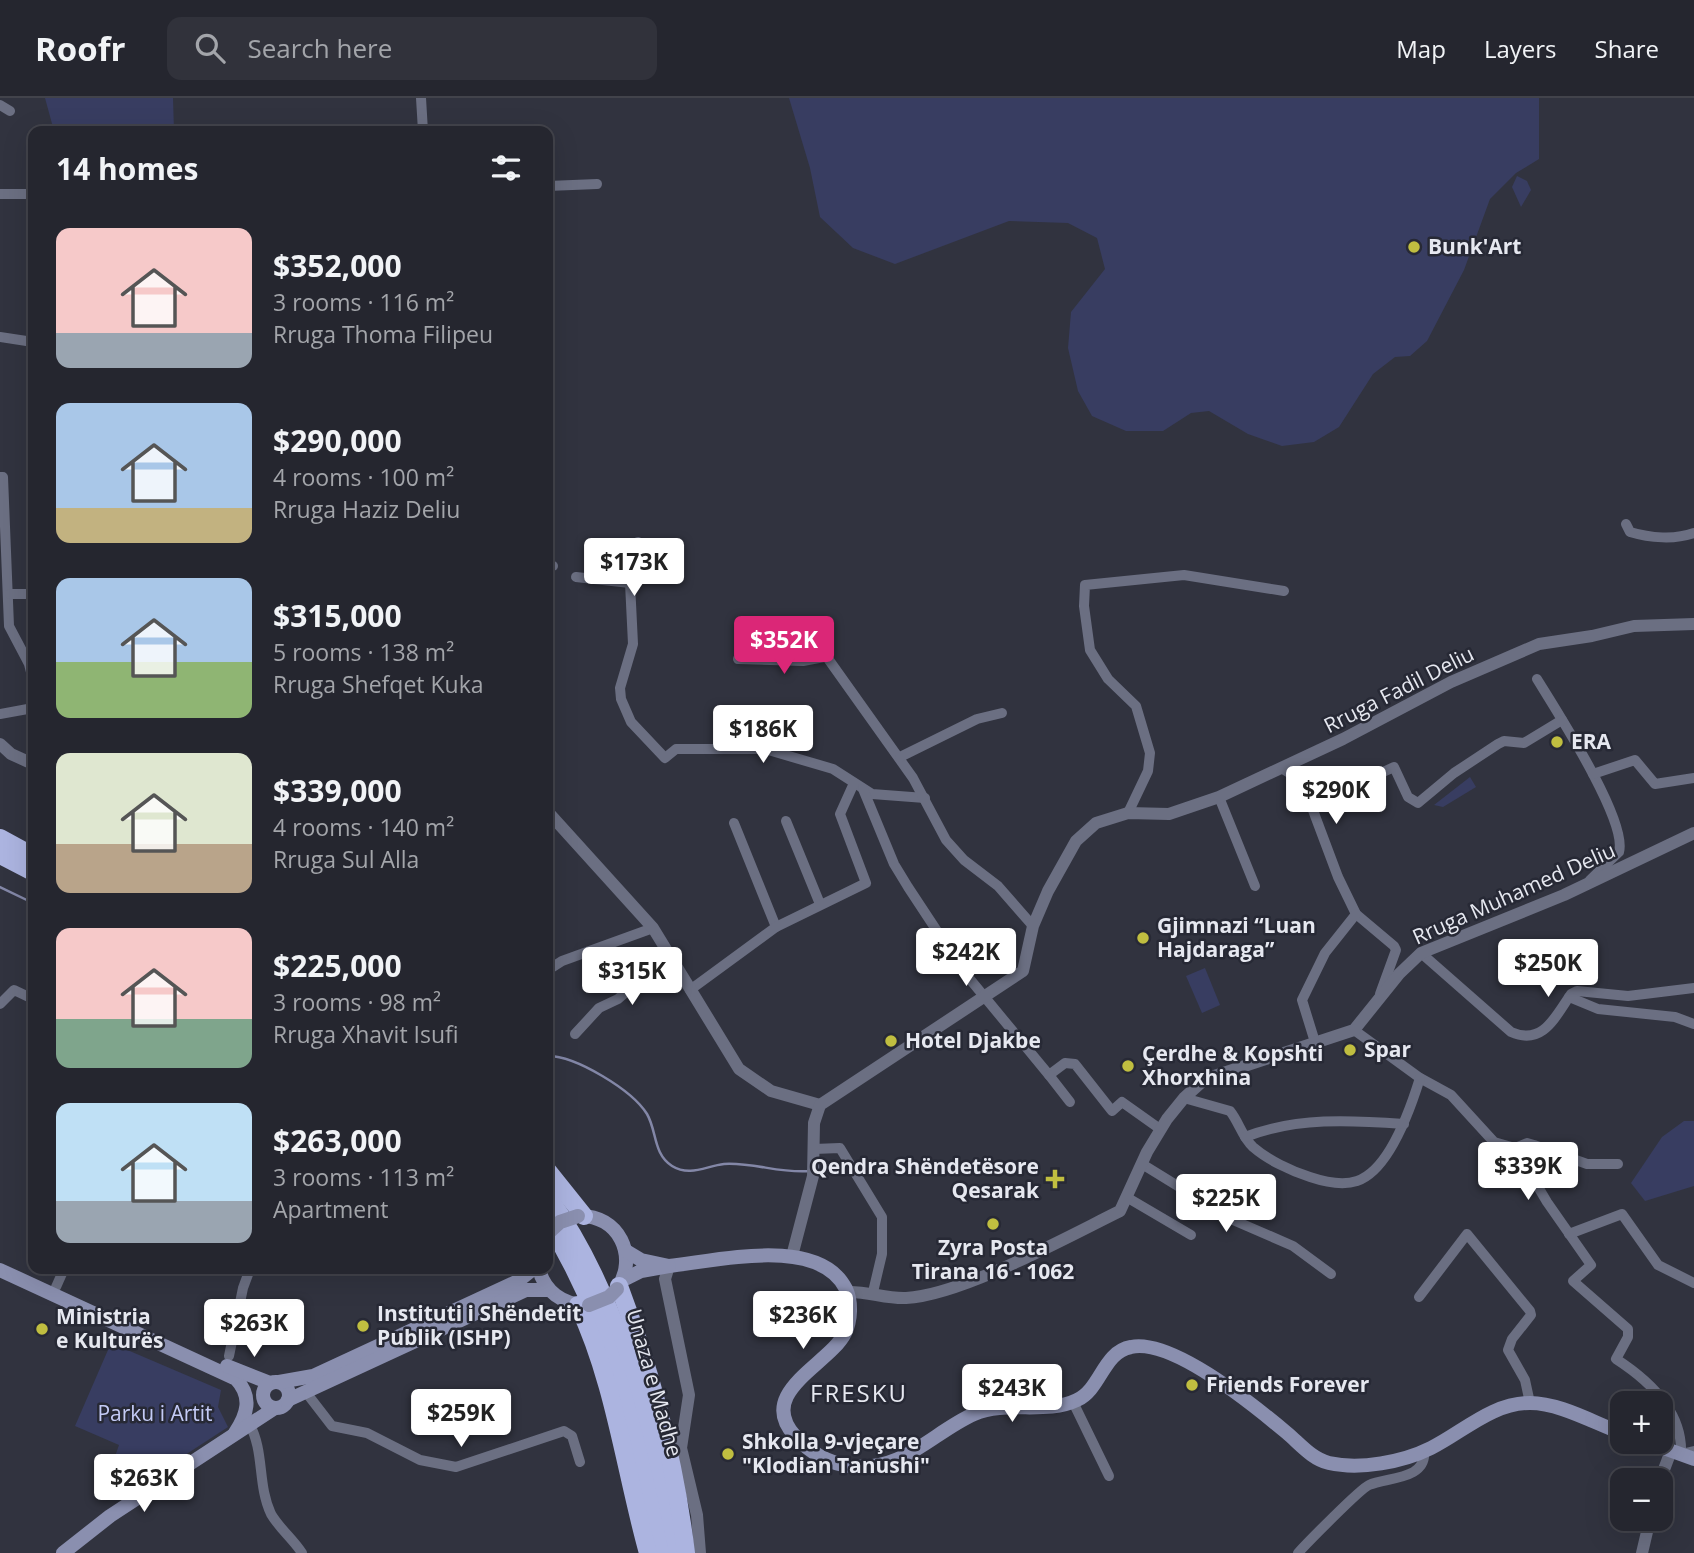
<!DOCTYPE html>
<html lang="en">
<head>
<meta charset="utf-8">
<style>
	:root { --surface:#25262f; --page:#31323b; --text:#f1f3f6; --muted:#a3a5aa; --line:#42434b; --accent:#db2777 }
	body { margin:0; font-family:"Open Sans",sans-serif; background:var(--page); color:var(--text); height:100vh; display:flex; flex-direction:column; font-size:26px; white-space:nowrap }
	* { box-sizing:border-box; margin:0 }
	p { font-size:23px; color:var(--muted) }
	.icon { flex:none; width:38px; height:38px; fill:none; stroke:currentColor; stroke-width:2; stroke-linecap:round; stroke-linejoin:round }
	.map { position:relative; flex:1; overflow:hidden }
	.side { position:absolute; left:28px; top:28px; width:525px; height:1148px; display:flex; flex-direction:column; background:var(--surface); border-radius:14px; box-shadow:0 7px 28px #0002,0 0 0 2px var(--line) }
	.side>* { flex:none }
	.fabs { position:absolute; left:1610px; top:1293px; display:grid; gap:14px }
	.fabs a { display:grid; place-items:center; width:63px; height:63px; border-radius:14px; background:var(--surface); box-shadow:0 7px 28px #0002,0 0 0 2px var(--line); font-size:35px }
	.price { position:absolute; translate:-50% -60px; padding:0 16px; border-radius:7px; background:#fff; color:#222; font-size:23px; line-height:46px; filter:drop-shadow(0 2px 4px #0008) }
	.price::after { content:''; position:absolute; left:50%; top:42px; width:21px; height:16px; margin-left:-10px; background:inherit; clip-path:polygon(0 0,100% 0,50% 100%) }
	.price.current { background:var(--accent); color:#fff }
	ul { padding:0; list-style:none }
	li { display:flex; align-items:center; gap:21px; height:175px; padding:0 28px }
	li span { display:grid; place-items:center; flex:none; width:196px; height:140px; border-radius:14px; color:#555 }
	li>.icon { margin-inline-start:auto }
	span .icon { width:84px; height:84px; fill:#fffc; stroke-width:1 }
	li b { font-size:30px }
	h2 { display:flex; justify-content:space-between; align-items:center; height:84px; padding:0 28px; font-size:30px }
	header { display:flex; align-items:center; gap:42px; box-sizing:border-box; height:98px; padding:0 35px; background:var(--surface); border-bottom:2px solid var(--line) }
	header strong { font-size:33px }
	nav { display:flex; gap:38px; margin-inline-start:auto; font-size:24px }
	.search { width:490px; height:63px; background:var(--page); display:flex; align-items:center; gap:18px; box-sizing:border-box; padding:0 24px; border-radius:14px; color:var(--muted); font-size:26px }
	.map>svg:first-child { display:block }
	.green { fill:#383d61 }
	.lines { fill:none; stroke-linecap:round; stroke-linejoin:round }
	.stream { stroke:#8387a7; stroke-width:2.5 }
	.minor { stroke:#6b6f82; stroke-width:10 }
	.tertiary { stroke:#6b6f82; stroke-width:12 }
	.secondary { stroke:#8a8faf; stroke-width:14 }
	.trunk { stroke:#acb4e0; stroke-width:18 }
	.secondary-bridge { stroke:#8a8faf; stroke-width:14 }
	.poi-dot { fill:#c0be40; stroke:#272935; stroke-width:2.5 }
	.labels { text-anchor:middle; stroke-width:5; stroke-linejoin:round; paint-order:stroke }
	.poi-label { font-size:21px; font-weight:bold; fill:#e6e8f0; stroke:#272935; text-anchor:start }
	.street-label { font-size:21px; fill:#e6e8f0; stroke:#272935 }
	.park-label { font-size:21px; fill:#c4cbf6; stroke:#272935 }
	.quarter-label { font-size:24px; letter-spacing:2px; fill:#e6e8f0; stroke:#272935 }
</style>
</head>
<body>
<header>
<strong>Roofr</strong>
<div class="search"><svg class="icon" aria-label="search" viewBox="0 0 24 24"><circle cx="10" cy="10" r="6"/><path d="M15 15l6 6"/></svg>Search here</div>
<nav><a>Map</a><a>Layers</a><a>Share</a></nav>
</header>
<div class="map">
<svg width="1694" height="1455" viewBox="0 0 1694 1455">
	<rect width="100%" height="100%" fill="#31333f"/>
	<g class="green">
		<path d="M 45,0 L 173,0 L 174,33 L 54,33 Z"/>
		<path d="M 789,0 L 1539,0 L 1539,61 L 1516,75 L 1490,101 L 1464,172 L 1427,243 L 1410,258 L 1395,259 L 1373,276 L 1339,329 L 1314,344 L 1282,348 L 1248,336 L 1209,313 L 1191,315 L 1163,333 L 1126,333 L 1092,318 L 1078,293 L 1068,250 L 1071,214 L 1105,171 L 1097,140 L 1068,125 L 1009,123 L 895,166 L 853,150 L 820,119 L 810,70 Z"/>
		<path d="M 1517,78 L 1527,83 L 1531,92 L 1521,109 L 1512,89 Z"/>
		<path d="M 1470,679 L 1476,689 L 1443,709 L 1434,707 Z"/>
		<path d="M 1205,870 L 1220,907 L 1202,915 L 1186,878 Z"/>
		<path d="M 1684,1023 L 1694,1023 L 1694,1088 L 1645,1103 L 1631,1085 L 1662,1039 Z"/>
		<path d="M 111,1245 L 221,1292 L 218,1309 L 228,1329 L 142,1385 L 111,1370 L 119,1347 L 75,1328 Z"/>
		<path d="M 502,1291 L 510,1309 L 486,1320 L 477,1303 Z"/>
		<path d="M 470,1300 L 478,1317 L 448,1332 L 440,1314 Z"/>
	</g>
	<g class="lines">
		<g class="stream">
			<path d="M 0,789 L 33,805"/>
			<path d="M 548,958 C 576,958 632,992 647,1016 C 657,1033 653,1056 672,1068 C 690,1079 706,1068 724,1066 C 753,1064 781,1076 810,1073"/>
		</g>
		<g class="minor">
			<path d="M 421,0 L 423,33"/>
			<path d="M 0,7 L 10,13"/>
			<path d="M 548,88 L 597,86"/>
			<path d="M 0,96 L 33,96"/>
			<path d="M 0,239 L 33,244"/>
			<path d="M 0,379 L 3,379 L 9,528 L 29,566 L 33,582"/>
			<path d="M 1626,426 L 1630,434 C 1650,440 1675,442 1694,435"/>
			<path d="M 548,468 L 553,468"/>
			<path d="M 576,479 L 630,485 L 638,444"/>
			<path d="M 630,485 L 633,546 L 620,590 L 621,601 L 631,624 L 665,660 L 676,651 L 765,651 L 833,671 L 872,696 L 925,700"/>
			<path d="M 10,496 L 33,496"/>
			<path d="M 814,541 L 913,680 L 946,742 L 964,762 L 998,788 L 1033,828"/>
			<path d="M 738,561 L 803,563 L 824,559"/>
			<path d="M 1537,581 C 1556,612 1628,723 1619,754 L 1590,782"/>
			<path d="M 0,616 L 33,610"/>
			<path d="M 900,659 L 977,621 L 1002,615"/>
			<path d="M 1283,671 L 1302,683 L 1338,779 L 1356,816 L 1394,848 L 1396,852 L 1380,896"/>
			<path d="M 1593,676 L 1635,662 L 1655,686 L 1694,680"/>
			<path d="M 1305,690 L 1331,698 L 1394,669 L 1408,699 L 1418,705 L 1454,675 L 1498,646 L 1504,643 L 1524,645 L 1562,622"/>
			<path d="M 863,691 L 894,766 L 908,789 L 964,874 L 1049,977 L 1065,965 L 1075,966 L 1112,1013 L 1122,1004 L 1160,1031"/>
			<path d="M 1219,699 L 1255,788"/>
			<path d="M 1128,715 L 1148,673 L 1150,655 L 1136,608 L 1108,581 L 1090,552 L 1084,508 L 1085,487 L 1184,477 L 1284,493"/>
			<path d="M 786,723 L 820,806"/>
			<path d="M 734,725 L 776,829"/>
			<path d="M 1421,855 L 1511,934 C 1543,948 1555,919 1571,896 L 1577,893 L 1628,898 L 1694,890"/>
			<path d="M 548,872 L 562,863 L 653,830"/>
			<path d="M 690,892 L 776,829 L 866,785 L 840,716 L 854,685"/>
			<path d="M 1569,899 L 1598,911 L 1675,919 L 1694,926"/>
			<path d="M 0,906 L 14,892 L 33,901"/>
			<path d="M 1354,932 L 1420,980 L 1451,997 L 1494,1044 L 1515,1050 L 1527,1045 L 1534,1047 L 1587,1066 L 1618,1066"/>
			<path d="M 575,936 L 599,910 L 618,901 L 643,879 L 675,866"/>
			<path d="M 1315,944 L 1302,902 L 1325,855 L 1356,816"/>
			<path d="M 1049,977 L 1070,1004"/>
			<path d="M 1184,1000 L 1230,1013 C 1239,1024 1242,1039 1253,1049 C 1268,1062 1291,1073 1310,1079 C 1325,1084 1342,1088 1357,1083 C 1390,1072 1411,1009 1420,980"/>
			<path d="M 1245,1039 C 1296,1019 1351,1022 1404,1026"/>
			<path d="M 1515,1050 L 1547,1104 L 1591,1167 L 1573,1183 L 1628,1231 L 1628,1239 L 1616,1261 C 1650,1283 1683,1314 1681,1356 L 1694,1353"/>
			<path d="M 814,1051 L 840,1050 L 882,1119 L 882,1156 L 873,1194"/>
			<path d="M 1142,1066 L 1233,1122 L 1293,1148 L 1331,1176"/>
			<path d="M 1128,1100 L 1191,1137"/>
			<path d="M 1569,1136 L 1622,1116 L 1658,1167 L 1694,1185"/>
			<path d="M 56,1189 L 64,1171"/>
			<path d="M 1419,1199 L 1467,1136 L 1530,1213 L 1531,1217 L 1512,1241 L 1508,1252 L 1525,1282 L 1530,1305"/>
			<path d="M 229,1258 L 243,1190 L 250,1171"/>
			<path d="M 305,1293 L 332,1328 L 367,1335 L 420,1362 L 456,1369 L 564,1333 L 572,1338 L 580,1364"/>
			<path d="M 1073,1304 L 1109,1378"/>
			<path d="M 249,1325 C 265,1354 257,1386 271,1416 C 279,1430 293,1441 302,1455"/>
			<path d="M 1298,1455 C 1307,1445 1360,1391 1369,1387 C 1387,1379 1427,1382 1424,1353"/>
		</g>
		<g class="tertiary">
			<path d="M 0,646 L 11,656 L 33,666"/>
			<path d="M 548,714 L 653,830 L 739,971 L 771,993 L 820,1007"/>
			<path d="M 792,1158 L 813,1078 L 814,1025 L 820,1007 L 1023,873 L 1033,828 L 1048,793 L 1076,743 L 1096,725 L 1128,715 L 1169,716 L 1219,699 L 1343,641 L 1451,584 L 1539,546 L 1592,538 L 1634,528 L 1694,526"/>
			<path d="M 669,1168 L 665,1181 L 689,1297 L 681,1350 L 697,1417 L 700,1455"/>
			<path d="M 847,1194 C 867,1193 886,1201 906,1200 C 962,1197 1067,1139 1120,1113 L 1147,1054 L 1167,1021 L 1184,1000 L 1205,981 L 1354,932 L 1399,876 L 1421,855 L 1564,797 L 1694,735"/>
			<path d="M 1660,1382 L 1671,1353"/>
			<path d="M 1642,1455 L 1650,1421"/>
		</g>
		<g class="secondary">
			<path d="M 578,1118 C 619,1116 639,1159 617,1191"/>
			<path d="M 669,1168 C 717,1163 819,1137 846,1191 C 852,1204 851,1223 845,1235 C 829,1267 755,1294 795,1338 C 809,1354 829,1366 851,1368 C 902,1375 933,1334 974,1316 C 1007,1302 1046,1317 1077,1302 C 1101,1291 1103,1254 1131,1249 C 1172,1240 1256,1309 1287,1335 C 1300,1346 1312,1361 1329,1365 C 1360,1372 1403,1364 1431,1350 C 1463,1334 1492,1305 1530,1305 C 1560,1305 1594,1325 1622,1335"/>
			<path d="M 539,1171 C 544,1193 563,1207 586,1207"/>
			<path d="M 0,1172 L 236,1281 C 253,1299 247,1317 235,1335"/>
			<path d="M 623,1182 L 641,1173 L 669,1168 L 641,1162 L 626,1153"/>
			<path d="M 227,1268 L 270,1285"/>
			<circle cx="276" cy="1297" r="13"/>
			<path d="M 279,1284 L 313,1278 L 518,1183 L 533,1171"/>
			<path d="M 288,1302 L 526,1192 L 549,1192"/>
			<path d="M 1647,1344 L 1694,1361"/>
			<path d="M 63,1455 L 110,1418 L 275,1310"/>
		</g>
		<g class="trunk">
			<path d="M 0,740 L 33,758"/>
			<path d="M 0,757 L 33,774"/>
			<path d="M 548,1073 L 584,1118"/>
			<path d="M 548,1099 C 624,1204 647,1331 674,1455"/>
			<path d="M 548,1124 C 613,1228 635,1337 660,1455"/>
			<path d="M 619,1188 C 651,1273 675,1364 686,1455"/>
			<path d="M 578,1207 C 615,1285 625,1373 648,1455"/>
		</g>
		<g class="secondary-bridge">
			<path d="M 548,1135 L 560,1124 L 578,1118"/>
			<path d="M 589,1207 L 609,1199 L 617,1191"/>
		</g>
	</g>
	<g class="poi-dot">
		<circle cx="1414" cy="149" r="7"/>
		<circle cx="1557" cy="644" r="7"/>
		<circle cx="1143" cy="840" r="7"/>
		<circle cx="891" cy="943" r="7"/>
		<circle cx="1350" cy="952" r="7"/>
		<circle cx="1128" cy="968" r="7"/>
		<path d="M1051.5 1070.5h7v7h7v7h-7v7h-7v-7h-7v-7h7z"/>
		<circle cx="993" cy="1126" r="7"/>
		<circle cx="363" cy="1228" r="7"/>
		<circle cx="42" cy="1231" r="7"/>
		<circle cx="1192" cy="1287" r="7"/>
		<circle cx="728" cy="1356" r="7"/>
	</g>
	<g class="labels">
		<g class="poi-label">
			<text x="1428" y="156">Bunk'Art</text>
			<text x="1571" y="651">ERA</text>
			<text x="1157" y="835">Gjimnazi “Luan<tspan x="1157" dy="24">Hajdaraga”</tspan></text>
			<text x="905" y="950">Hotel Djakbe</text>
			<text x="1364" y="959">Spar</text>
			<text x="1142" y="963">Çerdhe &amp; Kopshti<tspan x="1142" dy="24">Xhorxhina</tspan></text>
			<text x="1039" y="1076" text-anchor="end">Qendra Shëndetësore<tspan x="1039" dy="24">Qesarak</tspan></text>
			<text x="993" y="1157" text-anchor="middle">Zyra Posta<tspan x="993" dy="24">Tirana 16 - 1062</tspan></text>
			<text x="377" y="1223">Instituti i Shëndetit<tspan x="377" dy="24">Publik (ISHP)</tspan></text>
			<text x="56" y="1226">Ministria<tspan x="56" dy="24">e Kulturës</tspan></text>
			<text x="1206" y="1294">Friends Forever</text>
			<text x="742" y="1351">Shkolla 9-vjeçare<tspan x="742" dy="24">"Klodian Tanushi"</tspan></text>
		</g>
		<g class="street-label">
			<text transform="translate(1399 592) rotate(-27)" y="7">Rruga Fadil Deliu</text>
			<text transform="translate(1514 796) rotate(-24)" y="7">Rruga Muhamed Deliu</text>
			<text transform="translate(654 1285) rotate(74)" y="7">Unaza e Madhe</text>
		</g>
		<g class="park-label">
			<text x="155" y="1323">Parku i Artit</text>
		</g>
		<g class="quarter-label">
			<text x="859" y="1304">FRESKU</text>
		</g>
	</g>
</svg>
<div class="fabs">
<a>+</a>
<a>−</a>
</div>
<b class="price" style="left:634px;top:500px">$173K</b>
<b class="price current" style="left:784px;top:578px">$352K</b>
<b class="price" style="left:763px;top:667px">$186K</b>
<b class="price" style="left:1336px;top:728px">$290K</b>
<b class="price" style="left:966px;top:890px">$242K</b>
<b class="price" style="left:1548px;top:901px">$250K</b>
<b class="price" style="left:632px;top:909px">$315K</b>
<b class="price" style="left:1528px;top:1104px">$339K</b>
<b class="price" style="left:1226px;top:1136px">$225K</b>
<b class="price" style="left:803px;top:1253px">$236K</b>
<b class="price" style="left:254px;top:1261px">$263K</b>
<b class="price" style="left:1012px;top:1326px">$243K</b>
<b class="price" style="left:461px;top:1351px">$259K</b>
<b class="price" style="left:144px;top:1416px">$263K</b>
<section class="side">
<h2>14 homes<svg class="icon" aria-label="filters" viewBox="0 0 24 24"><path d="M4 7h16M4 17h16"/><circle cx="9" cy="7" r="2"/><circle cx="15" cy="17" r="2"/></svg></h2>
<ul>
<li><span style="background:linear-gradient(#f6c9c9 75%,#9aa5b1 0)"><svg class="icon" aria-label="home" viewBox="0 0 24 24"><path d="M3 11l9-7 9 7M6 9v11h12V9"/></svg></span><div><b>$352,000</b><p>3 rooms · 116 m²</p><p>Rruga Thoma Filipeu</p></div></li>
<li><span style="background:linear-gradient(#a9c7e8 75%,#c2b280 0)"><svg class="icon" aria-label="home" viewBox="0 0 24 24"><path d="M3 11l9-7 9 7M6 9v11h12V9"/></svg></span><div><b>$290,000</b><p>4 rooms · 100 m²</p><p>Rruga Haziz Deliu</p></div></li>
<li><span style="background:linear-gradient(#a9c7e8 60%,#8fb573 0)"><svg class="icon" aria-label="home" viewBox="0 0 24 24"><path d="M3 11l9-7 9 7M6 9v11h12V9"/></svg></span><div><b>$315,000</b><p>5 rooms · 138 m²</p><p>Rruga Shefqet Kuka</p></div></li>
<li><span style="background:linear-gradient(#dfe7d0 65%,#b9a48a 0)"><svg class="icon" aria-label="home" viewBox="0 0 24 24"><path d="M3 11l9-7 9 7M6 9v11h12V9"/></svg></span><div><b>$339,000</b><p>4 rooms · 140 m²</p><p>Rruga Sul Alla</p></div></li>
<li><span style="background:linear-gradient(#f6c9c9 65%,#7fa58c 0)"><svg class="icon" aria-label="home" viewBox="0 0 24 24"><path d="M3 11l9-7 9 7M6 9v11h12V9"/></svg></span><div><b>$225,000</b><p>3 rooms · 98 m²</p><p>Rruga Xhavit Isufi</p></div></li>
<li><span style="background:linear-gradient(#bfe0f5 70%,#9aa5b1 0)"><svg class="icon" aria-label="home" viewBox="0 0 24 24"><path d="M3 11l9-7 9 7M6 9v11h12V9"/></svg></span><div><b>$263,000</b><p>3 rooms · 113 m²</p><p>Apartment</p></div></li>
</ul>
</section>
</div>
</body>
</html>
